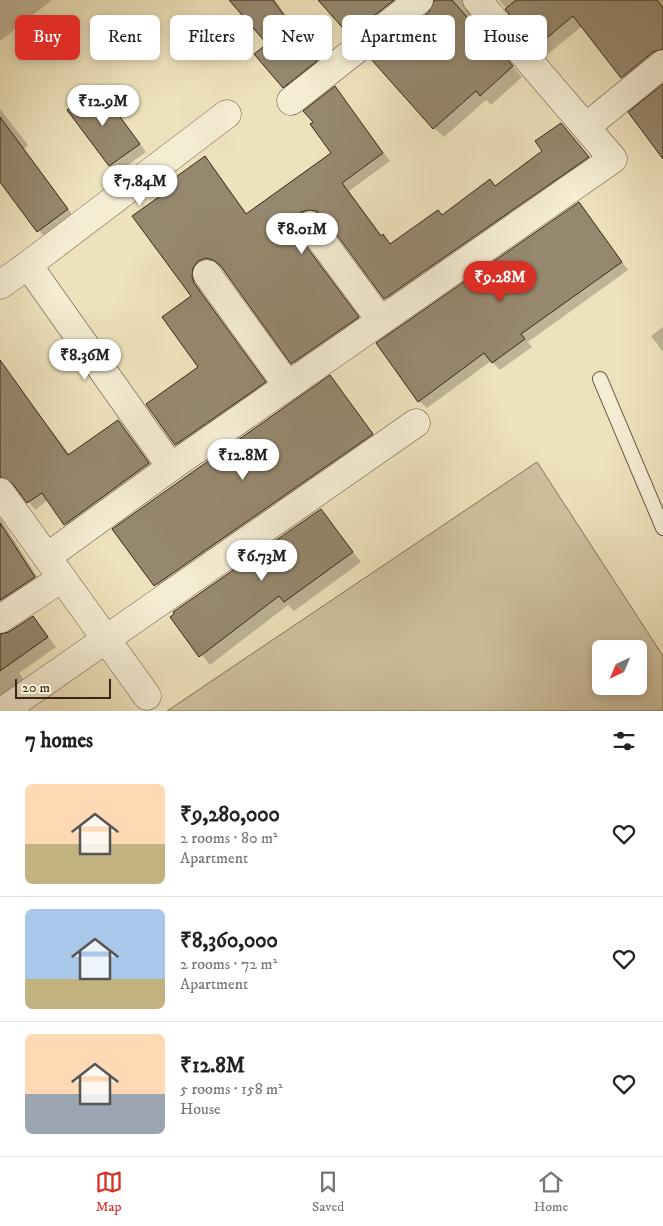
<!DOCTYPE html>
<html lang="en">
<head>
<meta charset="utf-8">
<style>
	:root { --surface:#fff; --page:#f2f2f2; --text:#222; --muted:#767676; --line:#e0e0e0; --accent:#d93025 }
	body { margin:0; font-family:"IM FELL DW Pica",serif; background:var(--page); color:var(--text); height:100vh; display:flex; flex-direction:column; font-size:19px; white-space:nowrap }
	* { box-sizing:border-box; margin:0 }
	p { font-size:16px; color:var(--muted) }
	.icon { flex:none; width:28px; height:28px; fill:none; stroke:currentColor; stroke-width:2; stroke-linecap:round; stroke-linejoin:round }
	.map { position:relative; height:711px; overflow:hidden }
	.panel { display:flex; flex-direction:column; background:var(--surface); flex:1 }
	.panel>* { flex:none }
	.hud { position:absolute; left:15px; top:15px; width:634px; height:45px; display:flex; gap:10px }
	.needle { width:32px; rotate:224deg }
	.fabs { position:absolute; left:592px; top:640px; display:grid; gap:10px }
	.fabs a { display:grid; place-items:center; width:55px; height:55px; border-radius:8px; background:var(--surface); box-shadow:0 2px 8px #0003; font-size:25px }
	.scale { position:absolute; left:15px; bottom:12px; width:96px; box-sizing:border-box; padding-left:5px; border:2px solid #372619; border-top:0; font-size:14px; line-height:18px; white-space:nowrap; color:#372619; -webkit-text-stroke:4px #f4ecd3; paint-order:stroke }
	.price { position:absolute; translate:-50% -42px; padding:0 11px; border-radius:18px; background:#fff; color:#222; font-size:16px; line-height:32px; filter:drop-shadow(0 1px 2px #0008) }
	.price::after { content:''; position:absolute; left:50%; top:30px; width:15px; height:11px; margin-left:-8px; background:inherit; clip-path:polygon(0 0,100% 0,50% 100%) }
	.price.selected { background:var(--accent); color:#fff }
	ul { padding:0; list-style:none }
	li { display:flex; align-items:center; gap:15px; height:125px; padding:0 25px }
	li+li { border-top:1px solid var(--line) }
	li span { display:grid; place-items:center; flex:none; width:140px; height:100px; border-radius:8px; color:#555 }
	li>.icon { margin-inline-start:auto }
	span .icon { width:60px; height:60px; fill:#fffc; stroke-width:1 }
	li b { font-size:21px }
	h2 { display:flex; justify-content:space-between; align-items:center; height:60px; padding:0 25px; font-size:21px }
	.pill { padding:0 18px; border-radius:8px; background:var(--surface); box-shadow:0 2px 8px #0003; font-size:18px; line-height:45px }
	.pill.selected { background:var(--accent); color:#fff }
	.tab-bar { display:flex; justify-content:space-around; align-items:center; height:70px; border-top:1px solid var(--line); background:var(--surface); font-size:14px; color:var(--muted) }
	.tab-bar a { display:grid; justify-items:center; gap:2px }
	.tab-bar .selected { color:var(--accent) }
	.map>svg:first-child { display:block }
	.green { fill:#cfc2a0; stroke:#83745c; fill-rule:evenodd }
	.shadow { fill:#0003 }
	.building { fill:#96886e; stroke:#372619 }
	.lines { fill:none; stroke-linecap:round; stroke-linejoin:round }
	.service-casing { stroke:#655542; stroke-width:16 }
	.minor-casing { stroke:#655542; stroke-width:29 }
	.service { stroke:#f4ecd3; stroke-width:14 }
	.minor { stroke:#f4ecd3; stroke-width:28 }
</style>
</head>
<body>
<div class="map">
<svg width="663" height="711" viewBox="0 0 663 711">
	<rect width="100%" height="100%" fill="#eee2bc"/>
	<filter id="stains"><feTurbulence type="fractalNoise" baseFrequency=".004" numOctaves="4"/><feColorMatrix values="0 0 0 0 .2 0 0 0 0 .09 0 0 0 0 .02 0 0 0 .5 -.17"/></filter>
	<radialGradient id="worn" r=".72"><stop offset=".6" stop-color="#630" stop-opacity="0"/><stop offset="1" stop-color="#630" stop-opacity=".3"/></radialGradient>
	<path class="green" d="M 537,462 L 663,656 L 663,711 L 167,711 ZM 601,649 L 639,649 L 639,686 L 601,686 Z"/>
	<g class="shadow">
		<path d="M 0,0 L 52,0 L 0,41 Z"/>
		<path d="M 231,0 L 275,0 L 326,71 L 293,97 L 284,87 L 268,44 Z"/>
		<path d="M 324,0 L 416,0 L 360,44 L 321,2 Z"/>
		<path d="M 436,0 L 475,0 L 471,14 L 474,21 L 522,77 L 491,105 L 486,100 L 444,137 L 434,128 L 430,13 Z"/>
		<path d="M 499,0 L 663,0 L 663,61 L 631,87 L 582,26 L 547,55 Z"/>
		<path d="M 335,88 L 390,161 L 349,191 L 382,236 L 392,245 L 442,216 L 490,181 L 496,186 L 544,152 L 561,124 L 595,165 L 393,306 L 327,219 L 317,216 L 301,235 L 304,243 L 365,325 L 300,371 L 224,268 L 214,265 L 198,284 L 201,292 L 272,390 L 183,452 L 148,405 L 200,367 L 193,297 L 175,187 L 205,158 L 248,215 L 333,154 Z"/>
		<path d="M 98,89 L 146,152 L 117,173 L 110,165 Z"/>
		<path d="M 0,109 L 28,145 L 24,149 L 74,217 L 45,238 L 0,180 Z"/>
		<path d="M 579,204 L 628,270 L 528,342 L 532,347 L 500,370 L 491,361 L 427,408 L 419,401 Z"/>
		<path d="M 663,327 L 663,352 L 651,336 Z"/>
		<path d="M 11,377 L 70,455 L 118,421 L 155,471 L 72,531 L 48,500 L 35,510 L 0,462 L 0,384 Z"/>
		<path d="M 330,377 L 379,442 L 163,593 L 114,529 Z"/>
		<path d="M 320,510 L 361,562 L 294,611 L 288,605 L 210,665 L 172,617 Z"/>
		<path d="M 0,518 L 43,586 L 0,615 Z"/>
		<path d="M 33,617 L 56,647 L 19,673 L 30,688 L 0,710 L 0,635 Z"/>
	</g>
	<g class="building">
		<path d="M 229,0 L 273,0 L 317,61 L 283,88 L 254,54 L 267,44 Z"/>
		<path d="M 318,0 L 394,0 L 349,35 Z"/>
		<path d="M 434,0 L 452,0 L 479,31 L 481,29 L 513,66 L 480,96 L 476,91 L 433,129 L 370,58 L 429,12 Z"/>
		<path d="M 516,0 L 657,0 L 663,8 L 663,49 L 653,52 L 621,78 L 573,16 L 537,46 L 505,9 Z"/>
		<path d="M 663,84 L 663,159 L 628,112 Z"/>
		<path d="M 335,86 L 383,153 L 342,183 L 381,236 L 383,234 L 390,244 L 438,210 L 442,215 L 490,179 L 495,186 L 542,151 L 535,141 L 561,123 L 589,157 L 384,299 L 323,216 L 316,211 L 308,210 L 301,212 L 296,219 L 295,227 L 297,234 L 359,317 L 291,364 L 220,265 L 213,260 L 206,258 L 198,261 L 193,268 L 192,276 L 194,283 L 266,382 L 175,445 L 146,404 L 198,367 L 162,317 L 191,296 L 132,216 L 173,187 L 169,182 L 205,156 L 246,214 L 331,153 L 310,124 L 313,122 L 303,111 Z"/>
		<path d="M 98,87 L 140,144 L 109,166 L 67,110 Z"/>
		<path d="M 0,117 L 68,209 L 37,232 L 0,182 Z"/>
		<path d="M 579,202 L 622,262 L 521,334 L 525,339 L 492,363 L 484,353 L 418,402 L 376,343 Z"/>
		<path d="M 0,360 L 68,455 L 118,420 L 149,463 L 64,525 L 42,493 L 27,503 L 12,483 L 0,477 Z"/>
		<path d="M 330,375 L 373,434 L 154,586 L 112,529 Z"/>
		<path d="M 321,509 L 353,552 L 284,602 L 279,596 L 199,657 L 170,617 L 174,614 L 173,612 Z"/>
		<path d="M 0,523 L 35,577 L 0,600 Z"/>
		<path d="M 33,616 L 48,637 L 0,671 L 0,634 L 9,632 Z"/>
	</g>
	<g class="lines">
		<g class="service-casing">
			<path id="service" d="M 600,379 L 663,528"/>
		</g>
		<g class="minor-casing">
			<g id="minor">
				<path d="M 291,101 L 419,0"/>
				<path d="M 586,127 L 663,64"/>
				<path d="M 310,225 L 381,321"/>
				<path d="M 28,265 L 227,114"/>
				<path d="M 207,274 L 288,386"/>
				<path d="M 0,285 L 28,265 L 171,467"/>
				<path d="M 0,492 L 147,696"/>
				<path d="M 47,557 L 171,467 L 613,159 L 477,0"/>
				<path d="M 0,619 L 62,578"/>
				<path d="M 3,711 L 416,423"/>
			</g>
		</g>
		<use href="#service" class="service"/>
		<use href="#minor" class="minor"/>
	</g>
	<rect width="100%" height="100%" filter="url(#stains)"/>
	<rect width="100%" height="100%" fill="url(#worn)"/>
</svg>
<div class="fabs">
<a><svg class="needle" viewBox="-14 -14 28 28"><path d="M0-13l5 13h-10z" fill="#e53935"/><path d="M0 13l5-13h-10z" fill="#767676"/></svg></a>
</div>
<div class="scale">20 m</div>
<b class="price" style="left:103px;top:127px">₹12.9M</b>
<b class="price" style="left:140px;top:207px">₹7.84M</b>
<b class="price" style="left:302px;top:255px">₹8.01M</b>
<b class="price selected" style="left:500px;top:303px">₹9.28M</b>
<b class="price" style="left:85px;top:381px">₹8.36M</b>
<b class="price" style="left:243px;top:481px">₹12.8M</b>
<b class="price" style="left:262px;top:582px">₹6.73M</b>
<div class="hud">
<a class="pill selected">Buy</a>
<a class="pill">Rent</a>
<a class="pill">Filters</a>
<a class="pill">New</a>
<a class="pill">Apartment</a>
<a class="pill">House</a>
</div>
</div>
<section class="panel">
<h2>7 homes<svg class="icon" aria-label="filters" viewBox="0 0 24 24"><path d="M4 7h16M4 17h16"/><circle cx="9" cy="7" r="2"/><circle cx="15" cy="17" r="2"/></svg></h2>
<ul>
<li><span style="background:linear-gradient(#ffd9b3 60%,#c2b280 0)"><svg class="icon" aria-label="home" viewBox="0 0 24 24"><path d="M3 11l9-7 9 7M6 9v11h12V9"/></svg></span><div><b>₹9,280,000</b><p>2 rooms · 80 m²</p><p>Apartment</p></div><svg class="icon" aria-label="heart" viewBox="0 0 24 24"><path d="M12 20l-8-8c-3-5 5-10 8-4 3-6 11-1 8 4z"/></svg></li>
<li><span style="background:linear-gradient(#a9c7e8 70%,#c2b280 0)"><svg class="icon" aria-label="home" viewBox="0 0 24 24"><path d="M3 11l9-7 9 7M6 9v11h12V9"/></svg></span><div><b>₹8,360,000</b><p>2 rooms · 72 m²</p><p>Apartment</p></div><svg class="icon" aria-label="heart" viewBox="0 0 24 24"><path d="M12 20l-8-8c-3-5 5-10 8-4 3-6 11-1 8 4z"/></svg></li>
<li><span style="background:linear-gradient(#ffd9b3 60%,#9aa5b1 0)"><svg class="icon" aria-label="home" viewBox="0 0 24 24"><path d="M3 11l9-7 9 7M6 9v11h12V9"/></svg></span><div><b>₹12.8M</b><p>5 rooms · 158 m²</p><p>House</p></div><svg class="icon" aria-label="heart" viewBox="0 0 24 24"><path d="M12 20l-8-8c-3-5 5-10 8-4 3-6 11-1 8 4z"/></svg></li>
</ul>
</section>
<nav class="tab-bar">
<a class="selected"><svg class="icon" aria-label="map" viewBox="0 0 24 24"><path d="M3 6l6-2 6 2 6-2v14l-6 2-6-2-6 2zM9 4v14M15 6v14"/></svg>Map</a>
<a><svg class="icon" aria-label="saved" viewBox="0 0 24 24"><path d="M7 4h10v16l-5-4-5 4z"/></svg>Saved</a>
<a><svg class="icon" aria-label="home" viewBox="0 0 24 24"><path d="M3 11l9-7 9 7M6 9v11h12V9"/></svg>Home</a>
</nav>
</body>
</html>
